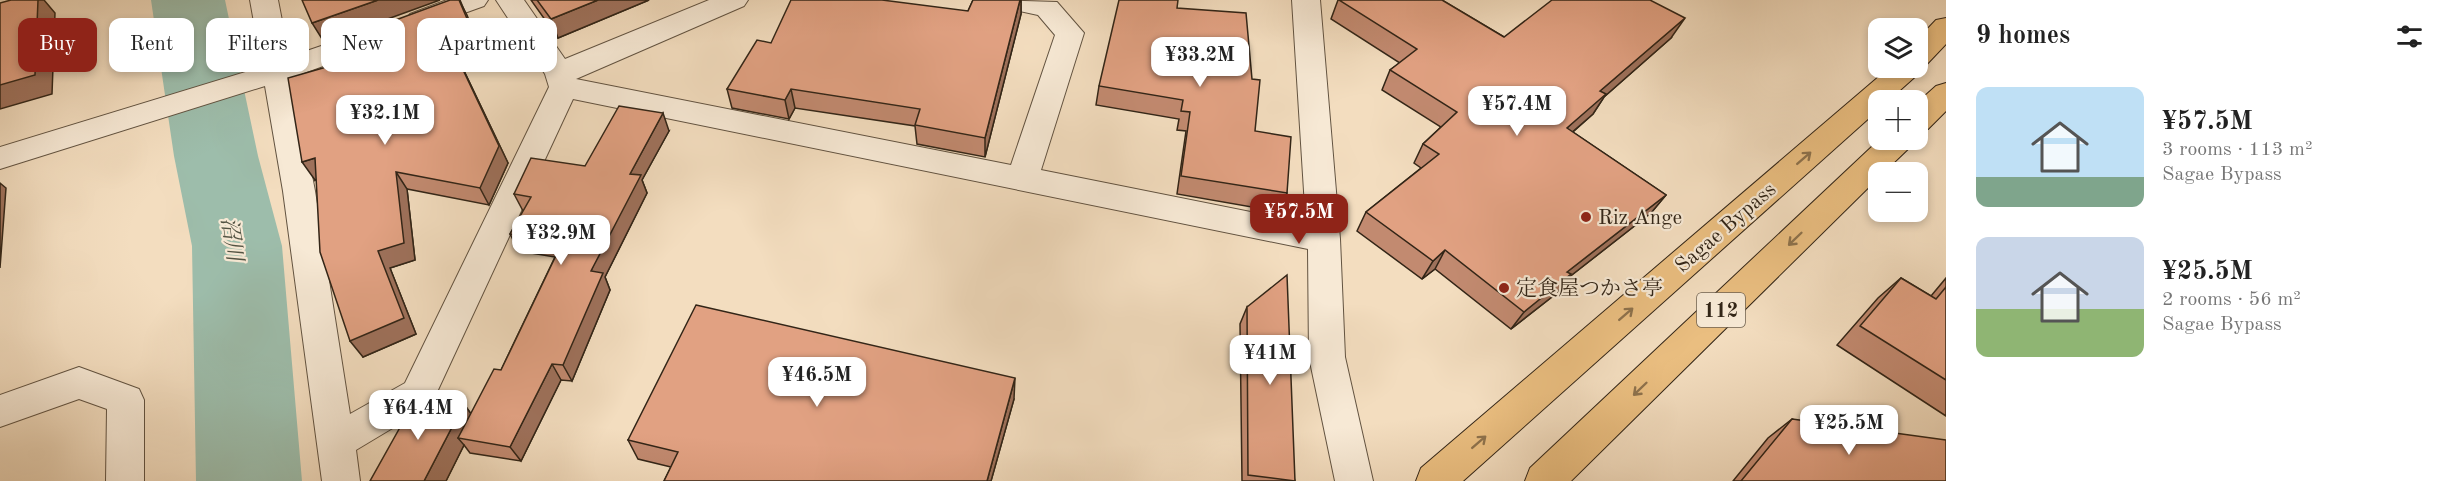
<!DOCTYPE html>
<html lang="en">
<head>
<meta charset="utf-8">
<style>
	:root { --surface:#fff; --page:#f6f6f6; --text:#222; --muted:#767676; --accent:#8f2418 }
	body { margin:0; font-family:"Old Standard TT","Noto Serif JP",serif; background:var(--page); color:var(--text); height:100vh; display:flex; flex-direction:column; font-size:22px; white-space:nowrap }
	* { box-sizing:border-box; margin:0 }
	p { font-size:20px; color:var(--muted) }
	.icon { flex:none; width:33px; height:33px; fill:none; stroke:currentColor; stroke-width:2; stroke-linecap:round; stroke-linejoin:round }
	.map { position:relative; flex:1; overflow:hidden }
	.drawer { display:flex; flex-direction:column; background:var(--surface); width:510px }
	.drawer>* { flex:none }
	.top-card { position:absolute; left:18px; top:18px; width:570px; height:54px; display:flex; gap:12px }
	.buttons { position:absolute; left:1868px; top:18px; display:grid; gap:12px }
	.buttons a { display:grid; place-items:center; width:60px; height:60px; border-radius:12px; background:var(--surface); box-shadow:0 3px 9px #0003; font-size:30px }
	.price { position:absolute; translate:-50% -51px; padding:0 14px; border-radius:12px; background:#fff; color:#222; font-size:20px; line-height:39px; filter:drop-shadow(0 2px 3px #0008) }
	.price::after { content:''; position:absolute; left:50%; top:36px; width:18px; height:14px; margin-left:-9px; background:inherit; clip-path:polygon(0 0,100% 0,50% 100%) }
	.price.active { background:var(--accent); color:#fff }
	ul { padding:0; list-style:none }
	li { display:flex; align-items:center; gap:18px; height:150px; padding:0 30px }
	li span { display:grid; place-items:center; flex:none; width:168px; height:120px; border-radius:12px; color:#555 }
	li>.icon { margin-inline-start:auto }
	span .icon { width:72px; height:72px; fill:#fffc; stroke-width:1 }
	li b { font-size:26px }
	h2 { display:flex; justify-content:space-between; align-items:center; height:72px; padding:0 30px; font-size:26px }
	.chip { padding:0 21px; border-radius:12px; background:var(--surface); box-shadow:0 3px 9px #0003; font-size:21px; line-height:54px }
	.chip.active { background:var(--accent); color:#fff }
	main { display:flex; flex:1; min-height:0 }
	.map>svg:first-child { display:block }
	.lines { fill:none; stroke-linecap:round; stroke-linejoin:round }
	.river { fill:#9dbdab; fill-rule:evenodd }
	.minor-casing { stroke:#625341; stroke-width:2 }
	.highway-casing { stroke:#322517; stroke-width:2 }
	.minor { fill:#f7e9d5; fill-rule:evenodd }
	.highway { fill:#eabe80; fill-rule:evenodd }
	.wall { fill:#c28a70; stroke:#322517; stroke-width:1.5 }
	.shaded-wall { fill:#9e715b; stroke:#322517; stroke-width:1.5 }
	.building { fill:#e1a182; stroke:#322517; stroke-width:1.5 }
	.oneway { stroke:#8e724c }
	.poi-dot { fill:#8f2418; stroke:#f7e9d5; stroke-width:2 }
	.labels { text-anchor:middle; stroke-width:4.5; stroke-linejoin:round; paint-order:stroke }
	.shield { fill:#f7e9d5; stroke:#6d6050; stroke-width:1.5 }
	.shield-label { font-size:20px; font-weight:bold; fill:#322517 }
	.poi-label { font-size:21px; fill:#322517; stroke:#f7e9d5; text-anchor:start }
	.street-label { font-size:21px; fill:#322517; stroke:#f7e9d5 }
	.water-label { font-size:22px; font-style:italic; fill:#525343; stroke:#f7e9d5 }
</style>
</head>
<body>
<main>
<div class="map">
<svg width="1946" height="481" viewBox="0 0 1946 481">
	<rect width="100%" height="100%" fill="#f3ddbf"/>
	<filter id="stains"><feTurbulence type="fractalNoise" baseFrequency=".00333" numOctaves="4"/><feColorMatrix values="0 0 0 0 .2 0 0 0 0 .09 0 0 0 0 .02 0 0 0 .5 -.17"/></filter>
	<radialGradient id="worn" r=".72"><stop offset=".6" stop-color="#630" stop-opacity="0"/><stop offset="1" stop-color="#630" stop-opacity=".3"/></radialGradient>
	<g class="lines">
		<path class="river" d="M 151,0 L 225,0 L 258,156 L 282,246 L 302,481 L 196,481 L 192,246 L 174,156 Z"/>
		<g class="minor-casing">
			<g id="minor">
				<path d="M 250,0 L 278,0 L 289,57 L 368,30 L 378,32 L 382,39 L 378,46 L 293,77 L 315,191 L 350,414 L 405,383 L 549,87 L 545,74 L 496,0 L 524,0 L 565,59 L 709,0 L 748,0 L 744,6 L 576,79 L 1011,165 L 1055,35 L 1038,15 L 996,6 L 992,0 L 1057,2 L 1084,33 L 1041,170 L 1306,223 L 1292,0 L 1320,0 L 1340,239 L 1345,357 L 1373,481 L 1335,481 L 1309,357 L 1308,249 L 573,99 L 431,405 L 356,450 L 360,481 L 322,481 L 283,191 L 265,86 L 0,169 L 0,147 L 262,67 Z"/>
				<path d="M 447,0 L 488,0 L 484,6 L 420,29 L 410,26 L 406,20 L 410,14 Z"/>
				<path d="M 79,367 L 139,389 L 144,400 L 144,481 L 106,481 L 107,409 L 79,399 L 0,427 L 0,395 Z"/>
			</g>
		</g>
		<g class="highway-casing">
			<g id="highway">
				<path d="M 1946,18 L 1946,44 L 1927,64 L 1920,66 L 1921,68 L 1917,75 L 1889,100 L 1878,100 L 1878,110 L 1463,481 L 1416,481 L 1421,468 L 1889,68 L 1917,68 L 1917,40 L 1936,20 Z"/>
				<path d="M 1946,83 L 1946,111 L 1928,129 L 1917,132 L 1917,103 L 1936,86 Z"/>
				<path d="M 1879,140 L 1913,140 L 1909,148 L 1884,172 L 1878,172 L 1878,178 L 1571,481 L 1525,481 L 1530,468 Z"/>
			</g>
		</g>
		<use href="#minor" class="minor"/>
		<use href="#highway" class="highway"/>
	</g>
	<g class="wall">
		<path d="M 460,0 L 479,46 L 456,54 L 508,163 L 489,205 L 407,189 L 415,260 L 390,268 L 416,334 L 363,357 L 316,179 L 315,180 L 330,66 Z"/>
		<path d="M 531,0 L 649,0 L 558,38 Z"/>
		<path d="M 973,0 L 1021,0 L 1021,14 L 985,157 L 917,144 L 915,126 L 795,108 L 789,119 L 732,108 L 727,89 L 771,43 L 968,11 Z"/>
		<path d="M 1338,0 L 1442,0 L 1504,37 L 1671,38 L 1604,97 L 1593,114 L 1573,132 L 1666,195 L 1651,213 L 1568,278 L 1557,293 L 1511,329 L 1435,269 L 1422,279 L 1357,231 L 1366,212 L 1421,168 L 1414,163 L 1423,144 L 1441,127 L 1382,90 L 1390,70 L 1400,63 L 1331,19 Z"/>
		<path d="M 1177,8 L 1255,131 L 1287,193 L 1280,212 L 1177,194 L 1186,131 L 1177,130 L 1179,119 L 1096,105 L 1099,86 Z"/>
		<path d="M 669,131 L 642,180 L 647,193 L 605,277 L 610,290 L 572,381 L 561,380 L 521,461 L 470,453 L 464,445 L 446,481 L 464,404 L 471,414 L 501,370 L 555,257 L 519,251 L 510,234 L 523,211 L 514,194 L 585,166 Z"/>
		<path d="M 1901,278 L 1931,296 L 1946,278 L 1946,416 L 1837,345 L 1878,298 Z"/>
		<path d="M 1247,307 L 1295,481 L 1242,481 L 1240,324 Z"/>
		<path d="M 1014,399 L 991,481 L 664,481 L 671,467 L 638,459 L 628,440 Z"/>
		<path d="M 1792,419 L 1946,481 L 1733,481 L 1768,438 Z"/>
	</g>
	<g class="shaded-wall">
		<path d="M 38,0 L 44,0 L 55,13 L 52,94 L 0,109 L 0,85 Z"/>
		<path d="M 378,0 L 440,0 L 324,42 L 312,23 Z"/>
		<path d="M 459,0 L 467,15 L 479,46 L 456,54 L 508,163 L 489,205 L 480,188 L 447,36 Z"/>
		<path d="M 598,0 L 649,0 L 558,38 L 551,19 Z"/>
		<path d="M 1020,0 L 1021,0 L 1021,14 L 985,157 L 985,138 Z"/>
		<path d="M 1685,18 L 1671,38 L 1604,97 L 1593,114 L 1555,147 L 1567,128 L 1600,91 Z"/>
		<path d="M 791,89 L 795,108 L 789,119 L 785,100 Z"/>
		<path d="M 663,113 L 669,131 L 642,180 L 647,193 L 605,277 L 610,290 L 572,381 L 563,365 L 591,271 L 630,174 Z"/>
		<path d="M 315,158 L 327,176 L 315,180 L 302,162 Z"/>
		<path d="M 396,172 L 407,189 L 415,260 L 390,268 L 416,334 L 363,357 L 350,341 Z"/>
		<path d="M 0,183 L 6,188 L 0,268 Z"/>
		<path d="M 1666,195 L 1651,213 L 1568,278 L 1557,293 L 1511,329 L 1524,312 L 1567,272 Z"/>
		<path d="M 1445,250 L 1435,269 L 1422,279 L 1433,261 Z"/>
		<path d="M 552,364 L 561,380 L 521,461 L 510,447 Z"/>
		<path d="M 1015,378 L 1014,399 L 991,481 L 987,481 Z"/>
		<path d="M 464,404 L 476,421 L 458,438 L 464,445 L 446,481 L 424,481 Z"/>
	</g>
	<g class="building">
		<path d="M 11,0 L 38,0 L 35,75 L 0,85 L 0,3 Z"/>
		<path d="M 302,0 L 378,0 L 312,23 Z"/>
		<path d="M 450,0 L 459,0 L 471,28 L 447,36 L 499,146 L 480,188 L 396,172 L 404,243 L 378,251 L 404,318 L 350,341 L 320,252 L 315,158 L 302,162 L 288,78 L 330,66 L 322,47 Z"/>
		<path d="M 537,0 L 598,0 L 551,19 Z"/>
		<path d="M 791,0 L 882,0 L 968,11 L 973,0 L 1020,0 L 985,138 L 915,125 L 920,109 L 791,89 L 785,100 L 727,89 L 757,40 L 771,43 Z"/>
		<path d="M 1119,0 L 1178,0 L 1177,8 L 1246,13 L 1252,79 L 1260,80 L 1255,131 L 1291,137 L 1287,193 L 1181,176 L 1190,112 L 1181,111 L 1183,100 L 1099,86 Z"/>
		<path d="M 1339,0 L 1442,0 L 1504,37 L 1552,0 L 1650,0 L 1685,18 L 1600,91 L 1606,94 L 1567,128 L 1666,195 L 1567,272 L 1571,274 L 1524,312 L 1445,250 L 1433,261 L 1366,212 L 1439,154 L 1423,144 L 1457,112 L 1390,70 L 1417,49 Z"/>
		<path d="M 619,106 L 663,113 L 630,174 L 641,175 L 591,271 L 603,273 L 563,365 L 552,364 L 510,447 L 458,438 L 494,369 L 501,370 L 562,243 L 510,234 L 531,197 L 514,194 L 531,158 L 585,166 Z"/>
		<path d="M 1287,275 L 1295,481 L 1248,475 L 1247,307 Z"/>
		<path d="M 1901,278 L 1936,299 L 1946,287 L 1946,380 L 1860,326 Z"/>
		<path d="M 696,305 L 1015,378 L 987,481 L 664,481 L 678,452 L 628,440 Z"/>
		<path d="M 417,397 L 464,404 L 424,481 L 370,481 Z"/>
		<path d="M 1792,419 L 1946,440 L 1946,481 L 1741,481 Z"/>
	</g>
	<defs><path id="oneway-shaft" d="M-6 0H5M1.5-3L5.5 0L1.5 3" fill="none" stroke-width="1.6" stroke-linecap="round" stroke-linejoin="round" transform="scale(1.5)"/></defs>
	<g class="oneway">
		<use href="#oneway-shaft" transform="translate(1804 158) rotate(-41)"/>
		<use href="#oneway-shaft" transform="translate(1795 239) rotate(136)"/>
		<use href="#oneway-shaft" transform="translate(1626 314) rotate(-41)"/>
		<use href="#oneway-shaft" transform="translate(1640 389) rotate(136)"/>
		<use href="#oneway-shaft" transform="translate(1479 442) rotate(-41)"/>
	</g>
	<g class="poi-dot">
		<circle cx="1586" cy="217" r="6"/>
		<circle cx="1504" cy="288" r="6"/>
	</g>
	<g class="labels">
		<rect class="shield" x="1697" y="293" width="48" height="34" rx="4.5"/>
		<g class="shield-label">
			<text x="1721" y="317">112</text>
		</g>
		<g class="poi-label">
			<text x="1598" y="224">Riz Ange</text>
			<text x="1516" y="295">定食屋つかさ亭</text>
		</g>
		<g class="street-label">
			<text transform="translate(1725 227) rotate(-41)" y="7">Sagae Bypass</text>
		</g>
		<g class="water-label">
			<text transform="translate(233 239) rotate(81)" y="8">沼川</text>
		</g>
	</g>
	<rect width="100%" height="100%" filter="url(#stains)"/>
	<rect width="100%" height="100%" fill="url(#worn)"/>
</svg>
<div class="buttons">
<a><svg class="icon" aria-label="layers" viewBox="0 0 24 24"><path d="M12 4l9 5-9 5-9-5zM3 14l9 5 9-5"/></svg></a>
<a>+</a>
<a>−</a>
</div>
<b class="price" style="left:1200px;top:88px">¥33.2M</b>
<b class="price" style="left:1517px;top:137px">¥57.4M</b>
<b class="price" style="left:385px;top:146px">¥32.1M</b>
<b class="price active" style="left:1299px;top:245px">¥57.5M</b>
<b class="price" style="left:561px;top:266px">¥32.9M</b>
<b class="price" style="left:1270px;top:386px">¥41M</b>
<b class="price" style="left:817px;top:408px">¥46.5M</b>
<b class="price" style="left:418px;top:441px">¥64.4M</b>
<b class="price" style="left:1849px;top:456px">¥25.5M</b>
<div class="top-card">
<a class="chip active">Buy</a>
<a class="chip">Rent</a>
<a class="chip">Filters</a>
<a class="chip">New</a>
<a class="chip">Apartment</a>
</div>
</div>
<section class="drawer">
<h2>9 homes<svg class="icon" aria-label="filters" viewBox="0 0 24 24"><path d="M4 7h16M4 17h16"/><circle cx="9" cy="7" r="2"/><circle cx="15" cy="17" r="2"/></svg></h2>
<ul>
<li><span style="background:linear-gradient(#bfe0f5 75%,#7fa58c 0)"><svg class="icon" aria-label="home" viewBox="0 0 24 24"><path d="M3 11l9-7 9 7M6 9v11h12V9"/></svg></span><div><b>¥57.5M</b><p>3 rooms · 113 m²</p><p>Sagae Bypass</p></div></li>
<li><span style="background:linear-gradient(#c9d6e8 60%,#8fb573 0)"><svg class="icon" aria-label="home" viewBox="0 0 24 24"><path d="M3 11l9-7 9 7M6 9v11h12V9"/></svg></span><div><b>¥25.5M</b><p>2 rooms · 56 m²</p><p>Sagae Bypass</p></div></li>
</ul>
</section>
</main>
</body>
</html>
